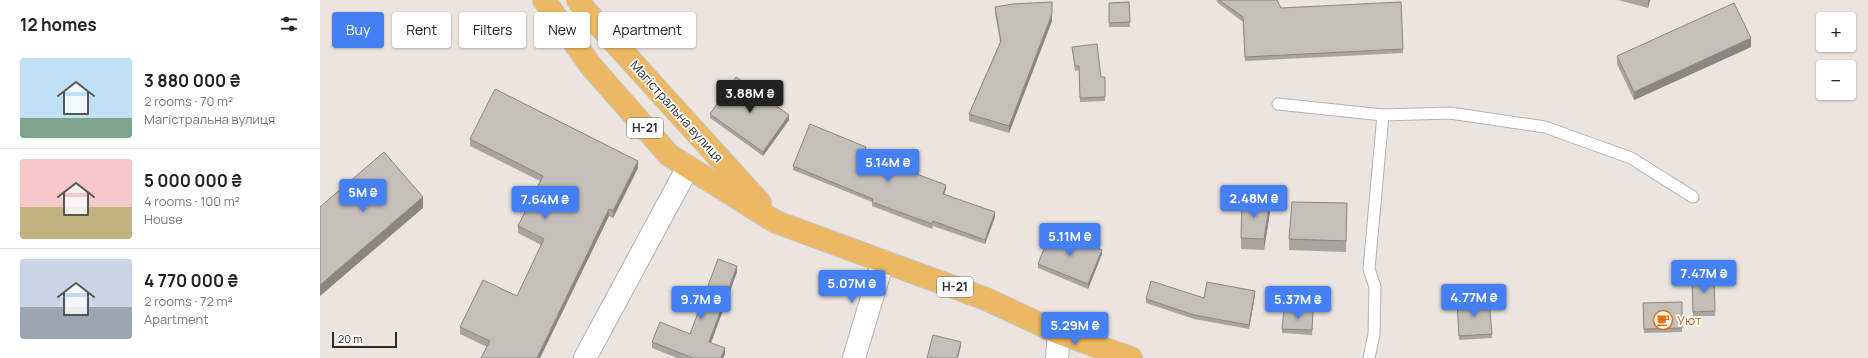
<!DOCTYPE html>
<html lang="en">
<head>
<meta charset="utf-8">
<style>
	:root { --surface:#fff; --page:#f2f2f2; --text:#222; --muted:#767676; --line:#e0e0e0; --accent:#447ff4 }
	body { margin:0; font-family:Manrope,sans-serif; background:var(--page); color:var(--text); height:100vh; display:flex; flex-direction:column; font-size:15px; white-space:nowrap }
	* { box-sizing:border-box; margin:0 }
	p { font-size:13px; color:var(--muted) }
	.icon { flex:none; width:22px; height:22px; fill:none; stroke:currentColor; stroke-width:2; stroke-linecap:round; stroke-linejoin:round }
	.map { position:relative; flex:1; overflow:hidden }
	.details { display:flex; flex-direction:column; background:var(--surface); width:320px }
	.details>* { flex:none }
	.hud { position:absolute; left:12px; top:12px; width:380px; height:36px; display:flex; gap:8px }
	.tools { position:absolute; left:1496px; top:12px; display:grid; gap:8px }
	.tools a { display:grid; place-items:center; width:40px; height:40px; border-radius:4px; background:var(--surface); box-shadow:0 1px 3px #0004; font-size:20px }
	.scale { position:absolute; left:12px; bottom:10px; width:65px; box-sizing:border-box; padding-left:4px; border:2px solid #2b2b2b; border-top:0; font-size:11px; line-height:14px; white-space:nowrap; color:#2b2b2b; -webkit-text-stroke:3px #fff; paint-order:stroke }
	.price { position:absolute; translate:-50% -34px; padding:0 9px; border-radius:4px; background:var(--accent); color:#fff; font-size:13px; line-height:26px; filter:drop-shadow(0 1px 2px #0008) }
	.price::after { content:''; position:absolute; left:50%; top:24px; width:12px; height:9px; margin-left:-6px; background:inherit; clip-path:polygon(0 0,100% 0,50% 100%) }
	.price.active { background:#222; color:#fff }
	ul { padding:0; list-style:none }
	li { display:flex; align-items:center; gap:12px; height:100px; padding:0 20px }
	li+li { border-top:1px solid var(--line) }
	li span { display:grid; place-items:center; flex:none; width:112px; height:80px; border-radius:4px; color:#555 }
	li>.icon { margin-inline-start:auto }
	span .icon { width:48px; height:48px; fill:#fffc; stroke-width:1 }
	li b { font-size:17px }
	h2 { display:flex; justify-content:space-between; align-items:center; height:48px; padding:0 20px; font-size:17px }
	.chip { padding:0 14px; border-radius:4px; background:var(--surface); box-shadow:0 1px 3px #0004; font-size:14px; line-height:36px }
	.chip.active { background:var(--accent); color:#fff }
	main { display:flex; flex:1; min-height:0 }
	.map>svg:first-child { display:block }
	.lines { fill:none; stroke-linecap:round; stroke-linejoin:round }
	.service-casing { stroke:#aeb3bb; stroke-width:13 }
	.minor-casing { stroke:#aeb3bb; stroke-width:24 }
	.primary-casing { stroke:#c4c4c4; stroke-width:24 }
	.service { stroke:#fff; stroke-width:11 }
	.minor { stroke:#fff; stroke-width:22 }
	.primary { stroke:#ecb863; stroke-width:22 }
	.wall { fill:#a9a49f }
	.shaded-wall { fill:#8a8682 }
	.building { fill:#c5bfb9; stroke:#8a8682 }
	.labels { text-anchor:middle; stroke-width:3.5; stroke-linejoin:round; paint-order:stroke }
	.shield { fill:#fff; stroke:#6b6b6b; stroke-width:1 }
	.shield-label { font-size:12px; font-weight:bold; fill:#2b2b2b }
	.street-label { font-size:13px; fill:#2b2b2b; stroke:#fff }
	.food-label { font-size:13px; fill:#c56008; stroke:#fff; text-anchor:start }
</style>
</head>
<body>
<main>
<section class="details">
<h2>12 homes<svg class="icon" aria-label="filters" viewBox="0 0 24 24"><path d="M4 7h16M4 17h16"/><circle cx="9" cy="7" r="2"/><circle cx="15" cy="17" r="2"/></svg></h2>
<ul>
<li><span style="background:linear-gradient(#bfe0f5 75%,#7fa58c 0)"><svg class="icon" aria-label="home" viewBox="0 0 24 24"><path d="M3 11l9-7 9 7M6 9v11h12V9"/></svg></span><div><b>3 880 000 ₴</b><p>2 rooms · 70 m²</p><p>Магістральна вулиця</p></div></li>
<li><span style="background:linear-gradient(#f6c9c9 60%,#c2b280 0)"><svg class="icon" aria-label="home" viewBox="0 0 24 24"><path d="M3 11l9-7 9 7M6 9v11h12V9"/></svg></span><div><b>5 000 000 ₴</b><p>4 rooms · 100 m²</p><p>House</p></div></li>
<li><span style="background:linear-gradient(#c9d6e8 60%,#9aa5b1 0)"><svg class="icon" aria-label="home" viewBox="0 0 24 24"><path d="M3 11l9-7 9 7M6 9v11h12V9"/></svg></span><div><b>4 770 000 ₴</b><p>2 rooms · 72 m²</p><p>Apartment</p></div></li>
</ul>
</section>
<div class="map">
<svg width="1548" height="358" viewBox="0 0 1548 358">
	<rect width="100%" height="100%" fill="#ece4de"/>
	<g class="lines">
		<g class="service-casing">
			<g id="service">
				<path d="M 958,104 L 1063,115 L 1130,113 L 1225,127 L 1311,158 L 1373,197"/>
				<path d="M 1049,358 L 1054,334 L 1055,287 L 1049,269 L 1063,115"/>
			</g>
		</g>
		<g class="minor-casing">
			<g id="minor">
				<path d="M 265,358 L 368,167"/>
				<path d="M 534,358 L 563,261"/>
				<path d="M 737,358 L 739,333"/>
			</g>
		</g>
		<g class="primary-casing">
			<g id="primary">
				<path d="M 224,0 L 271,66 L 349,155 L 456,222 L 666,299 L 739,333 L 811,358"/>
				<path d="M 258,0 L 266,11 L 440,203"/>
			</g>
		</g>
		<use href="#service" class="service"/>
		<use href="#minor" class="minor"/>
		<use href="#primary" class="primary"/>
	</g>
	<g class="wall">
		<path d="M 896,0 L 957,0 L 961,8 L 1083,49 L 1083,53 L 925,61 L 923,22 L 898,3 Z"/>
		<path d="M 1298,0 L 1330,0 L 1328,8 Z"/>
		<path d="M 809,2 L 810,27 L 789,27 L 789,3 Z"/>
		<path d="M 675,7 L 732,21 L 689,133 L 649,121 L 649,114 L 680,42 L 675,13 Z"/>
		<path d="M 752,47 L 781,77 L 785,77 L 785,101 L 760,102 L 759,70 L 755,71 Z"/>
		<path d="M 1431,47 L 1314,100 L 1297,64 L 1297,56 Z"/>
		<path d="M 390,114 L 469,120 L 443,156 L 390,118 Z"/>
		<path d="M 150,139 L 318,168 L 293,218 L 289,216 L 220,358 L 161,358 L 167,347 L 140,334 L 140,327 L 197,296 L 221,245 L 198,233 L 198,226 L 220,181 L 150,146 Z"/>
		<path d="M 546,151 L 545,154 L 626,189 L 624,194 L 675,217 L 665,244 L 613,226 L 612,229 L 552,206 L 552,202 L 473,170 L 473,166 Z"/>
		<path d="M 1027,203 L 1026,252 L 969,250 L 969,239 Z"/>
		<path d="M 950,212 L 944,250 L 921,249 L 921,238 Z"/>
		<path d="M 782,254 L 768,289 L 718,268 L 718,264 Z"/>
		<path d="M 417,272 L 391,343 L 405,354 L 403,358 L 357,358 L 332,348 L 332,342 L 370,334 Z"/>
		<path d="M 1372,276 L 1395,311 L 1395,316 L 1373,316 Z"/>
		<path d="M 935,295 L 929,329 L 874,319 L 826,303 L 826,299 L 884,298 Z"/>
		<path d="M 1137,302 L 1172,334 L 1172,338 L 1139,340 Z"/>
		<path d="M 1362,302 L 1362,332 L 1324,333 L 1323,303 Z"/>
		<path d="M 993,316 L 992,335 L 962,333 L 962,329 Z"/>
	</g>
	<g class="shaded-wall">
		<path d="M 1328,0 L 1330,0 L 1328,8 Z"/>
		<path d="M 732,14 L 732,21 L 689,133 L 689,126 Z"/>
		<path d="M 1431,38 L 1431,47 L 1314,100 L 1314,92 Z"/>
		<path d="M 469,115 L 469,120 L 443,156 L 443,152 Z"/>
		<path d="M 546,147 L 546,151 L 543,158 L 543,154 Z"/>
		<path d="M 318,161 L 318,168 L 293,218 L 293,211 Z"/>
		<path d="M 626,185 L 626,189 L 623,198 L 623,194 Z"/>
		<path d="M 103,197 L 103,208 L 0,296 L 0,285 Z"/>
		<path d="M 950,201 L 950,212 L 944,250 L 944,239 Z"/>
		<path d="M 289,209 L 289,216 L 220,358 L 217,358 Z"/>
		<path d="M 675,212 L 675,217 L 665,244 L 665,240 Z"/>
		<path d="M 782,250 L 782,254 L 768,289 L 768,284 Z"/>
		<path d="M 417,266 L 417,272 L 389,348 L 389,342 Z"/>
		<path d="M 935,291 L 935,295 L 929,329 L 929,325 Z"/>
		<path d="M 641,342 L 641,346 L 638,358 L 637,358 Z"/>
		<path d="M 405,348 L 405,354 L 403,358 L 401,358 Z"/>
	</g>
	<g class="building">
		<path d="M 899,0 L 957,0 L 961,8 L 1081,2 L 1083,49 L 925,57 L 923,17 Z"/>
		<path d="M 732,2 L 732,14 L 689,126 L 649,114 L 681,41 L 675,7 L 693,4 Z"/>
		<path d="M 809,2 L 810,22 L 789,23 L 789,3 Z"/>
		<path d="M 1414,3 L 1431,38 L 1314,92 L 1297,56 Z"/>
		<path d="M 777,44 L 781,77 L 785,77 L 785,97 L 760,98 L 759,66 L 755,66 L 752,47 Z"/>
		<path d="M 416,77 L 469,115 L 443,152 L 390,114 Z"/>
		<path d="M 175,89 L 318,161 L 293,211 L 289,209 L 217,358 L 161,358 L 170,341 L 140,327 L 163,280 L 197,296 L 224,239 L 198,226 L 223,176 L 150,139 Z"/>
		<path d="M 490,124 L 546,147 L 543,154 L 626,185 L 623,194 L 675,212 L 665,240 L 613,221 L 612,224 L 552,202 L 553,199 L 473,166 Z"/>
		<path d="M 64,152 L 103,197 L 0,285 L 0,207 Z"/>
		<path d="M 922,201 L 950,201 L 944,239 L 921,238 Z"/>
		<path d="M 972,202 L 1027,203 L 1026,241 L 969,239 Z"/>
		<path d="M 732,229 L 782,250 L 768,284 L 718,264 Z"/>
		<path d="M 398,259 L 417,266 L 389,342 L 405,348 L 401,358 L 373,358 L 332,342 L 340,322 L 370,334 Z"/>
		<path d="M 1394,275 L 1395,311 L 1373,312 L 1372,276 Z"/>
		<path d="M 831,281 L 884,298 L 887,282 L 935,291 L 929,325 L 874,315 L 826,299 Z"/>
		<path d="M 1169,299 L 1172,334 L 1139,336 L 1137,302 Z"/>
		<path d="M 1362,302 L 1362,328 L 1324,329 L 1323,303 Z"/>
		<path d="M 964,310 L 993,311 L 992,330 L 962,329 Z"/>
		<path d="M 613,335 L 641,342 L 637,358 L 607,358 Z"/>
	</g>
	<defs>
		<g id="cafe-ring" transform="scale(1)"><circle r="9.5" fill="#fff" stroke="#e8710a" stroke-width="1.5"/><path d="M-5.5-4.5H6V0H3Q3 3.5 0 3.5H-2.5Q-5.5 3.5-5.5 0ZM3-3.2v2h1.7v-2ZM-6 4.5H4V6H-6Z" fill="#e8710a"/></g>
	</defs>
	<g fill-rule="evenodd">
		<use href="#cafe-ring" x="1343" y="320"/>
	</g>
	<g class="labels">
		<g class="shield">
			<rect x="307" y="118" width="36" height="20" rx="3"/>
			<rect x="617" y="277" width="36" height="20" rx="3"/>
		</g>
		<g class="shield-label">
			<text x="325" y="132">Н-21</text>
			<text x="635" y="291">Н-21</text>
		</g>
		<g class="street-label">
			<text transform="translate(357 111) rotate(48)" y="5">Магістральна вулиця</text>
		</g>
		<g class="food-label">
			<text x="1357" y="325">Уют</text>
		</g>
	</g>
</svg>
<div class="tools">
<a>+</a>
<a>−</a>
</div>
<div class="scale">20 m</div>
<b class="price active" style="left:430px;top:114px">3.88M ₴</b>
<b class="price" style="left:568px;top:183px">5.14M ₴</b>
<b class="price" style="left:43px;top:213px">5M ₴</b>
<b class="price" style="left:934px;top:219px">2.48M ₴</b>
<b class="price" style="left:225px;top:220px">7.64M ₴</b>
<b class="price" style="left:750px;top:257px">5.11M ₴</b>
<b class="price" style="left:1384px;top:294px">7.47M ₴</b>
<b class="price" style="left:532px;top:304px">5.07M ₴</b>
<b class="price" style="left:1154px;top:318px">4.77M ₴</b>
<b class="price" style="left:381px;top:320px">9.7M ₴</b>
<b class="price" style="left:978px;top:320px">5.37M ₴</b>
<b class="price" style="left:755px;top:346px">5.29M ₴</b>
<div class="hud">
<a class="chip active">Buy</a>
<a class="chip">Rent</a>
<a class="chip">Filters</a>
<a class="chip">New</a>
<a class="chip">Apartment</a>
</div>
</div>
</main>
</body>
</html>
